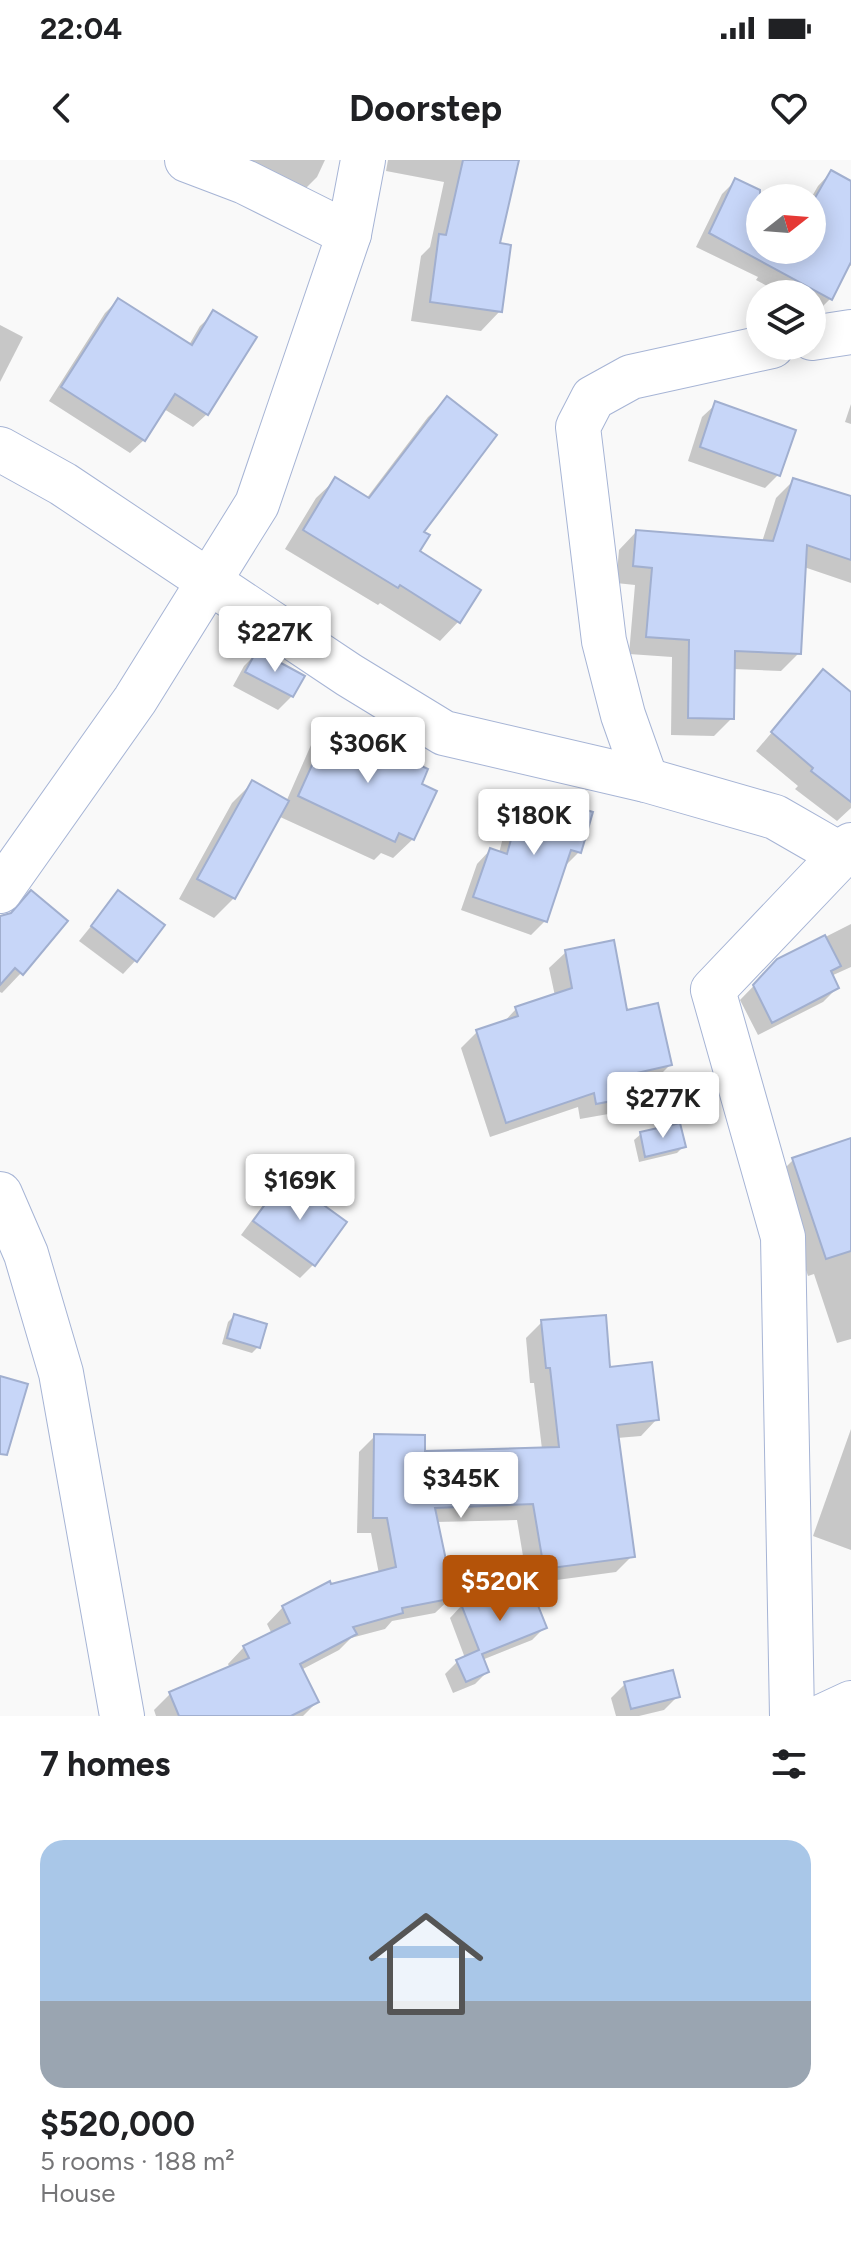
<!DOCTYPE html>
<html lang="en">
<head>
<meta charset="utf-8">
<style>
	:root { --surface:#fff; --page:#f6f6f6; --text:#202124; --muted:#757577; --line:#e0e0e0; --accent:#b45309 }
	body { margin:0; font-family:Figtree,sans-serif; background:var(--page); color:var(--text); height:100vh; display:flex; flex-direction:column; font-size:30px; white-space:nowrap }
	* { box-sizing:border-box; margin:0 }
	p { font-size:26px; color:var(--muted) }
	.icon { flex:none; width:44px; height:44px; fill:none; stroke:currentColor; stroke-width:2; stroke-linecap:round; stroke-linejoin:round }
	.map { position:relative; height:1556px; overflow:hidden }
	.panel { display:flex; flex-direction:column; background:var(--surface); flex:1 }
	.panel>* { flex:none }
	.needle { width:52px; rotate:73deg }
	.tools { position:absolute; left:746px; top:24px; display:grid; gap:16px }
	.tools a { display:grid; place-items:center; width:80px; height:80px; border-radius:50%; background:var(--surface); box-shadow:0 4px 20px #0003; font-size:40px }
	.price { position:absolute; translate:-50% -68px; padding:0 18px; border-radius:8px; background:#fff; color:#222; font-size:26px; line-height:52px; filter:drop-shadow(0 2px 4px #0008) }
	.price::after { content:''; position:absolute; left:50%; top:48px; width:24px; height:18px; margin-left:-12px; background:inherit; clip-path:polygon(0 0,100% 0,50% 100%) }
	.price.current { background:var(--accent); color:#fff }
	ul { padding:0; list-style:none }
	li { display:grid; align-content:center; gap:16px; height:424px; padding:0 40px }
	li+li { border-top:2px solid var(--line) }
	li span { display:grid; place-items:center; height:248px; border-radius:24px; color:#555 }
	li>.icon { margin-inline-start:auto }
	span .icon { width:144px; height:144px; fill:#fffc; stroke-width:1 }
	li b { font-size:34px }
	h2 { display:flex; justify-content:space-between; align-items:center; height:96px; padding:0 40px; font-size:34px }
	.status { display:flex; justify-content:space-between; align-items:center; height:56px; padding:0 40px; background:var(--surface); direction:ltr }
	.status svg { height:22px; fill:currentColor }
	header { display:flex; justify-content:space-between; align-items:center; height:104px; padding:0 40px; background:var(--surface); font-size:36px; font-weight:700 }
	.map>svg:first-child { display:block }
	.shadow { fill:#0003 }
	.building { fill:#c7d6f8; stroke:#a1afcf; stroke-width:2 }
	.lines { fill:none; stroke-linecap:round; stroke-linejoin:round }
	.minor-casing { stroke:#a6b4d5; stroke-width:46 }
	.minor { stroke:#fff; stroke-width:44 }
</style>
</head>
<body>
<div class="status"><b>22:04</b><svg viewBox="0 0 49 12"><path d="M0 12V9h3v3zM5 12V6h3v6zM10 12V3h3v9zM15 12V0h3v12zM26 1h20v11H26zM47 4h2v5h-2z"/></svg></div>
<header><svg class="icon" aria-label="back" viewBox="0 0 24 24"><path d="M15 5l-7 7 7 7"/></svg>Doorstep<svg class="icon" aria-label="heart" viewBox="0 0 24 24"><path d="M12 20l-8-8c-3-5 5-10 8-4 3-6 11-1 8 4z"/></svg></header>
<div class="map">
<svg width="851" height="1556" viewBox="0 0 851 1556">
	<rect width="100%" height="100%" fill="#f9f9f9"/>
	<g class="shadow">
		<path d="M 233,0 L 325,0 L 317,17 L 306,28 Z"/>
		<path d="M 388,0 L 517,0 L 498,85 L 500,151 L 481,171 L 411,161 L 421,96 L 430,87 L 444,22 L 386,11 Z"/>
		<path d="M 831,12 L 851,23 L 851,106 L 848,104 L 830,139 L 817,152 L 812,150 L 812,134 L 782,134 L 756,120 L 758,117 L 696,87 L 722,34 L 735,21 L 771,38 L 760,38 L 760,90 L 812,90 L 811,38 L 818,26 Z"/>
		<path d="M 118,140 L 189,185 L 200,166 L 214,153 L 207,254 L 193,267 L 164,249 L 144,280 L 130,293 L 49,241 L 105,153 Z"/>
		<path d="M 0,165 L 23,177 L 0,222 Z"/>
		<path d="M 447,239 L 417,392 L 478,431 L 458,462 L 440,481 L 380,443 L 378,445 L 285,389 L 316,338 L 335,320 L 366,339 L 428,257 Z"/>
		<path d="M 716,244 L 778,315 L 765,328 L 688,301 L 702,257 Z"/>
		<path d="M 851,244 L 851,264 L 845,262 Z"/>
		<path d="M 794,320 L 851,338 L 851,423 L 804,407 L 799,493 L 781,511 L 733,509 L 732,558 L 714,576 L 671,575 L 672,497 L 629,494 L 635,425 L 616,423 L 619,390 L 636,372 L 762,382 L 776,338 Z"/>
		<path d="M 258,492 L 302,517 L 292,536 L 278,550 L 233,526 L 244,506 Z"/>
		<path d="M 823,512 L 851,535 L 851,648 L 837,661 L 795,629 L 798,626 L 756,591 Z"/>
		<path d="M 331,566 L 419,625 L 413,679 L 393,698 L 381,693 L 374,700 L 278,656 L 234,738 L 214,758 L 179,739 L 232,643 L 252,623 L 286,642 L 311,585 Z"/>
		<path d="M 525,634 L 579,692 L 566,705 L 545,761 L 531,775 L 461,750 L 477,704 L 490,690 L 499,693 L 511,647 Z"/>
		<path d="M 118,733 L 136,800 L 123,814 L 79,781 Z"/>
		<path d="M 0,757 L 21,813 L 2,833 L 0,832 Z"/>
		<path d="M 851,764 L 851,807 L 831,816 L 837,828 L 823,842 L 758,875 L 740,840 L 778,801 Z"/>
		<path d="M 566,792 L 626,852 L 670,905 L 654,921 L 629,927 L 631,937 L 614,953 L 580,959 L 578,947 L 490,977 L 461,888 L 477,872 L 502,864 L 516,849 L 555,836 L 549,808 Z"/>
		<path d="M 641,974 L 684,986 L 677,993 L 639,1002 L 634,980 Z"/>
		<path d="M 851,990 L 851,1179 L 837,1183 L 814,1114 L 808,1116 L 775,1018 L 793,1000 Z"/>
		<path d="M 285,1020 L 314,1104 L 300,1118 L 241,1075 L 272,1033 Z"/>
		<path d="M 234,1156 L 258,1187 L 252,1193 L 222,1184 L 228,1162 Z"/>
		<path d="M 542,1162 L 609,1209 L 657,1259 L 641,1276 L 617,1278 L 632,1396 L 616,1412 L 527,1424 L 544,1468 L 532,1480 L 482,1500 L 487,1512 L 475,1524 L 453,1533 L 445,1514 L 458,1501 L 465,1498 L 450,1458 L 462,1445 L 527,1420 L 517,1360 L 436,1362 L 452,1437 L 435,1453 L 392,1461 L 385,1469 L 351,1478 L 339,1490 L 301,1510 L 317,1542 L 303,1556 L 156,1556 L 154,1550 L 170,1534 L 230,1508 L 228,1504 L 244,1487 L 272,1474 L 267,1464 L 283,1447 L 330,1426 L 379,1414 L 371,1373 L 357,1373 L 359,1292 L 375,1276 L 423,1293 L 542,1289 L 534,1223 L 530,1223 L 526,1178 Z"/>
		<path d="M 851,1269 L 851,1390 L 813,1376 Z"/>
		<path d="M 672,1512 L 678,1536 L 664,1550 L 639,1556 L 616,1556 L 611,1538 L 625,1524 Z"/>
	</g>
	<g class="building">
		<path d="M 463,0 L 519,0 L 500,83 L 511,85 L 502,152 L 430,142 L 439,74 L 446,75 Z"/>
		<path d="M 831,10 L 851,21 L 851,102 L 832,140 L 709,73 L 735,18 L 760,30 L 760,90 L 812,90 L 812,43 Z"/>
		<path d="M 118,138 L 192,185 L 213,150 L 257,177 L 208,255 L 175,234 L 145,281 L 61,227 Z"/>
		<path d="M 447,236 L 497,275 L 424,372 L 430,375 L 420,391 L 481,430 L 460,463 L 400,425 L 398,428 L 303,370 L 335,317 L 369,338 Z"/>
		<path d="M 715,241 L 796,270 L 780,316 L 700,287 Z"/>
		<path d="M 793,318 L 851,336 L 851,400 L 807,385 L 801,494 L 735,491 L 734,559 L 688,558 L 689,480 L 646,477 L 652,408 L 633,406 L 636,370 L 773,381 Z"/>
		<path d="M 257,490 L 305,516 L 293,537 L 245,512 Z"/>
		<path d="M 823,509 L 851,532 L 851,642 L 811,611 L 813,608 L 771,572 Z"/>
		<path d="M 331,563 L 428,609 L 422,624 L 437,631 L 414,680 L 399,673 L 395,682 L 298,636 Z"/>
		<path d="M 252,620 L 289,641 L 235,739 L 197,719 Z"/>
		<path d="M 524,632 L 593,652 L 581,693 L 571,690 L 547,762 L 473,737 L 490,688 L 507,694 Z"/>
		<path d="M 31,730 L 68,761 L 23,815 L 15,808 L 0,825 L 0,756 L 11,753 Z"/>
		<path d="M 118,730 L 165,765 L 137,802 L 91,766 Z"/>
		<path d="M 825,775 L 841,806 L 831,811 L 839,828 L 772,863 L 753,825 L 777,799 Z"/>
		<path d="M 614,780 L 627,850 L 658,843 L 672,905 L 628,915 L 633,937 L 596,944 L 594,933 L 506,963 L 476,870 L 518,856 L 515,847 L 572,828 L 565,790 Z"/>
		<path d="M 680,963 L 686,987 L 645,997 L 640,972 Z"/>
		<path d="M 851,978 L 851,1091 L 826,1099 L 792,998 Z"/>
		<path d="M 285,1017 L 347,1062 L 315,1106 L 253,1061 Z"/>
		<path d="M 234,1154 L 267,1164 L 260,1188 L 227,1178 Z"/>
		<path d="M 606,1155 L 610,1207 L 652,1202 L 659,1260 L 617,1265 L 635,1397 L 544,1409 L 533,1344 L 435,1348 L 454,1438 L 402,1448 L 403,1453 L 353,1467 L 357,1474 L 300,1504 L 319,1542 L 291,1556 L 179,1556 L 169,1532 L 249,1498 L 243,1486 L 290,1463 L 282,1446 L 330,1421 L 331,1424 L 396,1407 L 387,1358 L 373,1358 L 374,1274 L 425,1275 L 425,1291 L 559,1287 L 550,1208 L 546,1208 L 541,1160 Z"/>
		<path d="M 0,1216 L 28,1224 L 7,1295 L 0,1294 Z"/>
		<path d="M 527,1418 L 547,1468 L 482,1494 L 489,1512 L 466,1522 L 456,1500 L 479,1490 L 461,1444 Z"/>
		<path d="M 673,1510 L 680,1537 L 631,1549 L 624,1522 Z"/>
	</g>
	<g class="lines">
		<g class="minor-casing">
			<g id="minor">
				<path d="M 187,0 L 245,22 L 349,74"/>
				<path d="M 812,178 L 851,172"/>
				<path d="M 0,289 L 63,324 L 349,515 L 444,573 L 646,620 L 775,657 L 841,695"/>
				<path d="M 646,620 L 623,555 L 604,481 L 578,267 L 593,238 L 631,217 L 772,186"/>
				<path d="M 0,731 L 135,540 L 257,344 L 349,74 L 363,0"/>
				<path d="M 0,1034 L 26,1094 L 61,1213 L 122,1556"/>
				<path d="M 792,1556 L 783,1077 L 713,830 L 851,685"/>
				<path d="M 823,1556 L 851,1543"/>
			</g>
		</g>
		<use href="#minor" class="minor"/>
	</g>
</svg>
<div class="tools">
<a><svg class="needle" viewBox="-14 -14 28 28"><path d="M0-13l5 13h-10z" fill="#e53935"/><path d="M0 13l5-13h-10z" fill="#757577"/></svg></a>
<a><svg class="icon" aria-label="layers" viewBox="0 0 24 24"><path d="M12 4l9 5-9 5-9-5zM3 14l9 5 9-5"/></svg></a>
</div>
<b class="price" style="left:275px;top:514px">$227K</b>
<b class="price" style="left:368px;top:625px">$306K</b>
<b class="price" style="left:534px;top:697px">$180K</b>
<b class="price" style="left:663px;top:980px">$277K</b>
<b class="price" style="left:300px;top:1062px">$169K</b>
<b class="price" style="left:461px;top:1360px">$345K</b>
<b class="price current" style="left:500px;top:1463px">$520K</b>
</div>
<section class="panel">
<h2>7 homes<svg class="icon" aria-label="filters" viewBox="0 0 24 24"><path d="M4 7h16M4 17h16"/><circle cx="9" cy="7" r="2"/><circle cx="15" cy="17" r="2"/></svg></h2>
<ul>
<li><span style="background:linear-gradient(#a9c7e8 65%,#9aa5b1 0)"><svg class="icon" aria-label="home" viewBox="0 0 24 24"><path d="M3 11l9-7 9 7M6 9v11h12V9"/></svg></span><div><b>$520,000</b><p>5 rooms · 188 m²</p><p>House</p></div></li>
</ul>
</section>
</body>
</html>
